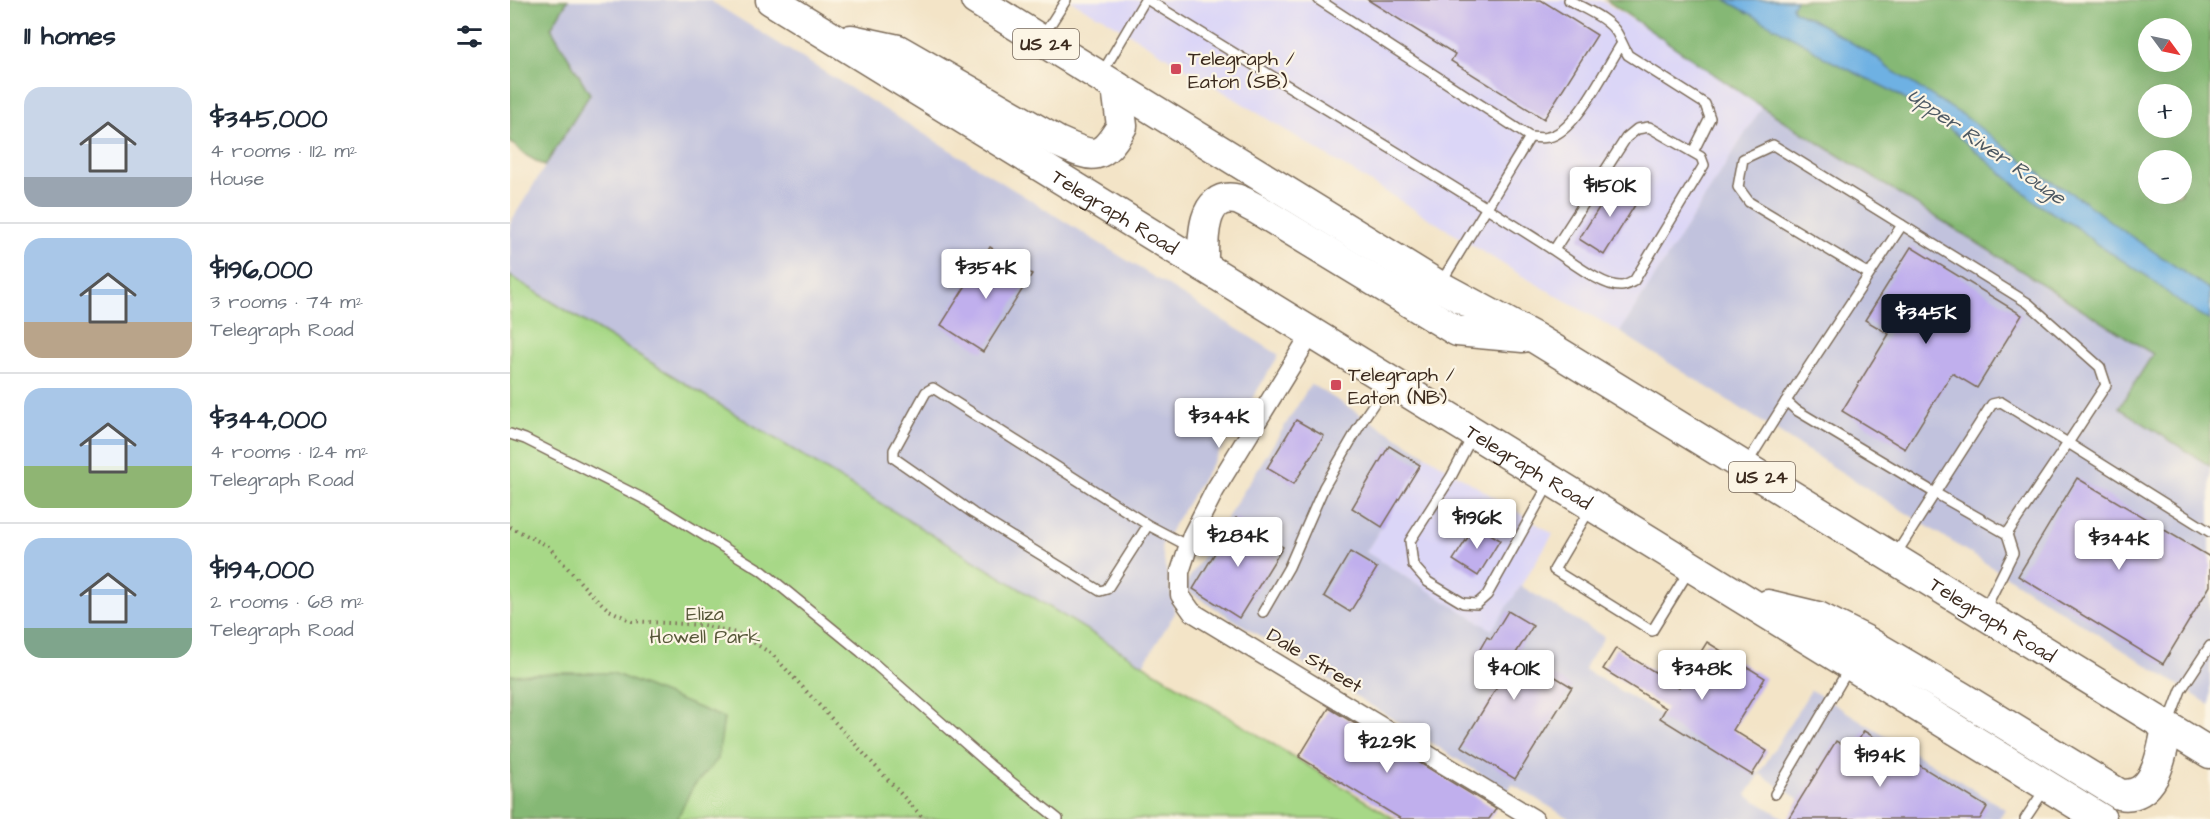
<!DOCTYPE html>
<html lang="en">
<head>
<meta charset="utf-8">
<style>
	:root { --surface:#fff; --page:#f6f6f7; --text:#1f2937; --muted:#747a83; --line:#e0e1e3; --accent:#111827 }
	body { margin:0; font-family:"Architects Daughter",sans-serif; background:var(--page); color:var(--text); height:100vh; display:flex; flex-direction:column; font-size:22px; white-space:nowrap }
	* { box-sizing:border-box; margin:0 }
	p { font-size:20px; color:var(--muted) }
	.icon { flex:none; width:33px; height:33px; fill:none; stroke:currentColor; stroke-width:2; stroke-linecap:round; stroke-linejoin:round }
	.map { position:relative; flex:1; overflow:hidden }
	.details { display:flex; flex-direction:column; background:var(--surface); width:510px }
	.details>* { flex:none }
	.needle { width:39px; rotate:123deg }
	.fabs { position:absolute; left:1628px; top:18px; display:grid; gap:12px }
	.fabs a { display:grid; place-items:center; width:54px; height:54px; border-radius:50%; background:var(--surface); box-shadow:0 6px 24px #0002; font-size:30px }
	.price { position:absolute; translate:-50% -51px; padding:0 14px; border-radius:6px; background:#fff; color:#222; font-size:20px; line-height:39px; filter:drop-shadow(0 2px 3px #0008) }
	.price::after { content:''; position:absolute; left:50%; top:36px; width:18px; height:14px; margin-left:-9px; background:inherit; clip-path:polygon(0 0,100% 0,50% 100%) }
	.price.active { background:var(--accent); color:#fff }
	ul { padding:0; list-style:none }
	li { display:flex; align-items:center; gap:18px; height:150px; padding:0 24px }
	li+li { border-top:2px solid var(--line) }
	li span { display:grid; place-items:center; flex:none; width:168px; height:120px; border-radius:18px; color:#555 }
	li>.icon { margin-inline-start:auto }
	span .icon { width:72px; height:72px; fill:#fffc; stroke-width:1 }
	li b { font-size:26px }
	h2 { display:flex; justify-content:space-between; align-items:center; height:72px; padding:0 24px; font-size:26px }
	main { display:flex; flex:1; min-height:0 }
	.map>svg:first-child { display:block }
	.built { fill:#dbd6f7 }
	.industrial { fill:#c1c2dd }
	.green { fill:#a7d887; stroke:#718152; stroke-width:1.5 }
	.forest { fill:#85b874; stroke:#607149; stroke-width:1.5; fill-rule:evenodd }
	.water { fill:#6eb1e3; stroke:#546e80; stroke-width:1.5 }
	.building { fill:#c0afed }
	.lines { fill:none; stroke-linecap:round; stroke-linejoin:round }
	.lane-casing { stroke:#7b6b59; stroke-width:12 }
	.street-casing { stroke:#7b6b59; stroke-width:21 }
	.primary-casing { stroke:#7b6b59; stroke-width:33 }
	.path { stroke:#7b6b59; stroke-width:4; stroke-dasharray:1.5 4.5; stroke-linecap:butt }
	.lane { stroke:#fff; stroke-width:9 }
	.street { stroke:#fff; stroke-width:18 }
	.primary { stroke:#fff; stroke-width:30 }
	.poi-dot { fill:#d1495b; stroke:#fcf5e5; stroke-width:2 }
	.labels { text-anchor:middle; stroke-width:4.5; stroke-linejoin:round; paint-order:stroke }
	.shield { fill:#fcf5e5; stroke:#75675a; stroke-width:1.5 }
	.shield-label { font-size:18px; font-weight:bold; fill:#3b2a1e }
	.poi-label { font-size:20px; fill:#3b2a1e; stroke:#fcf5e5; text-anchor:start }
	.street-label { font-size:20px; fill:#3b2a1e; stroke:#fcf5e5 }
	.park-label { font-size:20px; fill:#565638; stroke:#fcf5e5 }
	.water-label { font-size:21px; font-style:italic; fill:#4d5963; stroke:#fcf5e5 }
</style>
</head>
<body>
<main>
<section class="details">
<h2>11 homes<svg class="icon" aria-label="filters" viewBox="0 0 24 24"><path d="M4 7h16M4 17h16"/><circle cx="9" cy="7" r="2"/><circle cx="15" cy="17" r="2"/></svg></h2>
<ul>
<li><span style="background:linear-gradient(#c9d6e8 75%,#9aa5b1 0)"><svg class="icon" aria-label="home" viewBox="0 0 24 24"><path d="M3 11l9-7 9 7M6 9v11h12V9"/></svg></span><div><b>$345,000</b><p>4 rooms · 112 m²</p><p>House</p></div></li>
<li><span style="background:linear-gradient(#a9c7e8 70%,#b9a48a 0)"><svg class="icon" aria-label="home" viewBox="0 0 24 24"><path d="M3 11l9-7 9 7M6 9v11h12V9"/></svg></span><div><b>$196,000</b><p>3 rooms · 74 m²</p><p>Telegraph Road</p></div></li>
<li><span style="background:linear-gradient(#a9c7e8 65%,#8fb573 0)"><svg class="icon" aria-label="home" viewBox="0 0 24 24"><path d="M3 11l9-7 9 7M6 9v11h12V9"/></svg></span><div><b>$344,000</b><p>4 rooms · 124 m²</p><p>Telegraph Road</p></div></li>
<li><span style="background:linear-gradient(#a9c7e8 75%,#7fa58c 0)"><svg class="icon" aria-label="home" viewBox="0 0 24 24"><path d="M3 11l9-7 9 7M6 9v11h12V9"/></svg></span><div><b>$194,000</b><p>2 rooms · 68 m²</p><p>Telegraph Road</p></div></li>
</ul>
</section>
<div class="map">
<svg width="1700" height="819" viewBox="0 0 1700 819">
	<rect width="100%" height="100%" fill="#fcf5e5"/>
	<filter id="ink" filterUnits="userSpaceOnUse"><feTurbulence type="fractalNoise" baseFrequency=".0167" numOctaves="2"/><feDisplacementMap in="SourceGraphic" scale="12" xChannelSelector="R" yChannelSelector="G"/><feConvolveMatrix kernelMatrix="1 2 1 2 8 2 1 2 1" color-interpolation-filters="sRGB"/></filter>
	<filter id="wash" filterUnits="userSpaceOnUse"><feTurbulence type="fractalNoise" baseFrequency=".008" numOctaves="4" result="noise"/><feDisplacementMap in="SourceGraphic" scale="24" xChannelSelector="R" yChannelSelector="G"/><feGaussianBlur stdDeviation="1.35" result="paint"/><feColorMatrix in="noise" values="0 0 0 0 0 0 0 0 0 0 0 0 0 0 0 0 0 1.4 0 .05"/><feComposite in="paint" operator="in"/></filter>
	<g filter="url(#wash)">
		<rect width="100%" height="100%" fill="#f3e4c7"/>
		<g class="built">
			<path d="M 560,0 L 1091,0 L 1155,40 L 1252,107 L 1110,332 L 1009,274 L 589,15 L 588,16 Z"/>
			<path d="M 916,455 L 1043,534 L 983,631 L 856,552 Z"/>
		</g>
		<g class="industrial">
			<path d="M 58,0 L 199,0 L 769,355 L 651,546 L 665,613 L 633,665 L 0,276 L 0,223 L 80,94 L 41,28 Z"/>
			<path d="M 1252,107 L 1643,354 L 1609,408 L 1700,466 L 1700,705 L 1110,332 Z"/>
			<path d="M 801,384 L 916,455 L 856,552 L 982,630 L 1011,586 L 1094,637 L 1074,669 L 1249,774 L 1301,690 L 1495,809 L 1489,819 L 1320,819 L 1250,774 L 1236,795 L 1276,819 L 1060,819 L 1002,784 L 998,791 L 673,588 Z"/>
		</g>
		<path class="green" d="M 0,276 L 885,819 L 0,819 Z"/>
		<g class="forest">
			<path d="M 0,0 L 58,0 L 41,28 L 80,94 L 35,166 L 17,156 L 0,142 Z"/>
			<path d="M 1096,0 L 1700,0 L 1700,466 L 1609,408 L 1643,354 L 1252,107 ZM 1638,28 L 1671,28 L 1671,62 L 1638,62 ZM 1638,94 L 1671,94 L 1671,128 L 1638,128 ZM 1638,160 L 1671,160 L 1671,194 L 1638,194 Z"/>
			<path d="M 51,673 L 103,673 L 214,718 L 208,759 L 182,788 L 167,819 L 0,819 L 0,675 Z"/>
		</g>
		<path class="water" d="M 1215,0 L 1286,0 L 1282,6 L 1284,11 L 1302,19 L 1369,59 L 1378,68 L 1457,118 L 1536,178 L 1571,199 L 1609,228 L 1700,290 L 1700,321 L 1669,302 L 1637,276 L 1585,243 L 1568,228 L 1529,205 L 1435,125 L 1380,90 L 1315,58 L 1297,45 Z"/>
		<g id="blocks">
			<g class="building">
				<path d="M 858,0 L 1031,0 L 1087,35 L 1034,119 L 941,61 L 945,54 Z"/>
				<path d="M 1106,181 L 1130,197 L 1094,255 L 1069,239 Z"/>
				<path d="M 480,247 L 522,274 L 473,352 L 431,325 Z"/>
				<path d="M 1401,247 L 1512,315 L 1467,388 L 1442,373 L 1395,449 L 1332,411 L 1379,334 L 1355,320 Z"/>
				<path d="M 786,420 L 814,436 L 784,484 L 757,468 Z"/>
				<path d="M 879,446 L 910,465 L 872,527 L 842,508 Z"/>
				<path d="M 1567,478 L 1700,557 L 1700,586 L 1653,664 L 1508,576 Z"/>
				<path d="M 726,518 L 773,547 L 729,618 L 683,589 Z"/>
				<path d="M 966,525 L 990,540 L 968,576 L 943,560 Z"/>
				<path d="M 840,552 L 867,568 L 840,612 L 814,596 Z"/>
				<path d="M 998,611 L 1023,626 L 1006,653 L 1062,687 L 1005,779 L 951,746 L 994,676 L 965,658 L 977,637 L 981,639 Z"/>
				<path d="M 1197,642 L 1255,678 L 1223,730 L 1257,751 L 1242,775 L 1150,718 L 1156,708 L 1093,669 L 1106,648 L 1169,687 Z"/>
				<path d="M 819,708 L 986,809 L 979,819 L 891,819 L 789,757 Z"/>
				<path d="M 1354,731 L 1477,807 L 1470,819 L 1278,819 L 1326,741 L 1342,751 Z"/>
			</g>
		</g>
	</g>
	<g filter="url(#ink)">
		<use href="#blocks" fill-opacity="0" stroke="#7b6b59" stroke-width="1.5"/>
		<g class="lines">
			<g class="lane-casing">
				<g id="lane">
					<path d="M 638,0 C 771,83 908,163 1040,248 C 1057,258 1092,287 1111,286 C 1116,286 1120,283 1124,281 L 1194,165 L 1191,157 L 1139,127 L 1127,129 L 1116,138 L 1044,250"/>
					<path d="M 809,0 L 1020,137 L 930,284"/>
					<path d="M 1059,0 C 1074,9 1098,18 1107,33 C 1111,40 1114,48 1118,55 L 1195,104 L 1200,118 L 1183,152"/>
					<path d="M 533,36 L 556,0"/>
					<path d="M 592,73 L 635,0"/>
					<path d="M 1020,137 C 1030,138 1039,139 1048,133 C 1071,120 1096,68 1111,45"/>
					<path d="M 1359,274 L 1239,202 L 1228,187 L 1233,159 L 1263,145 L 1518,303 L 1590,367 L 1596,385 L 1558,443 L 1491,402 L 1482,404 L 1425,493 L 1497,534"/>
					<path d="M 1276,401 L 1392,225"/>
					<path d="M 0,434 L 15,439 L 138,501 L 252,571 L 351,652 L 480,765 L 548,819"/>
					<path d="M 962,437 L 941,477 L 900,541 L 903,565 L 918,582 L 953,603 L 967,604 L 977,595 L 1039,484"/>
					<path d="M 1236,465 L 1276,401 L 1286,410 L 1425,493 L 1386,554"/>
					<path d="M 1080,509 L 1044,570 L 1142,631 L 1180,569"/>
					<path d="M 638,525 L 597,589 L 590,591 L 463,513 L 384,458 L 384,450 L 416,392 L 423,388 L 638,525 L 678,546"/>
					<path d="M 1475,609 L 1503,553 L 1497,534 L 1558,443 L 1700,532"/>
					<path d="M 753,612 L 779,567 L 814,487 L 854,418 L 877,384"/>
					<path d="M 1659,722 L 1671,690 L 1700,646"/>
					<path d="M 1265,794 L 1338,670"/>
					<path d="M 1515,819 L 1535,789"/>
				</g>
			</g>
			<g class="street-casing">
				<path id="street" d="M 802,332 L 705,490 L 682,535 L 670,572 L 670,595 L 682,612 L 1024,819"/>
			</g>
			<g class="primary-casing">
				<g id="primary">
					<path id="s1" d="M 261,0 L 1591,819"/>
					<path id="s2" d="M 466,0 L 929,286 L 1025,338 L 1700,753"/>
					<path d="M 341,40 L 388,50 L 548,142 C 584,158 590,162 612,126 L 607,87"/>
					<path d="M 693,266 C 693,245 690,193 725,199 C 732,200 740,206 747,209 L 947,331 L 1013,337"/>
					<path d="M 1258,605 L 1308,617 L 1354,640 L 1451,697 L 1609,794 C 1646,801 1652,753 1657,727"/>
				</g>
			</g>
			<path class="path" d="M 0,527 L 38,546 L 79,592 L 99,610 L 122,621 L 192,625 L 230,634 L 262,654 L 414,819"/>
			<use href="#lane" class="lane"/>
			<use href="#street" class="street"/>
			<use href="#primary" class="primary"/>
		</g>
	</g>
	<g class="poi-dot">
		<rect x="660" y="63" width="12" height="12" rx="3"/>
		<rect x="820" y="379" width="12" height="12" rx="3"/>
	</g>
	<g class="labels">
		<g class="shield">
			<rect x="503" y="29" width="66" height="30" rx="4.5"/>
			<rect x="1219" y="462" width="66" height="30" rx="4.5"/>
		</g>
		<g class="shield-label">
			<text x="536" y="50">US 24</text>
			<text x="1252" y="483">US 24</text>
		</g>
		<g class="poi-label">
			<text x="678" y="65">Telegraph /<tspan x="678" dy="23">Eaton (SB)</tspan></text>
			<text x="838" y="381">Telegraph /<tspan x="838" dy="23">Eaton (NB)</tspan></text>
		</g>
		<g class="street-label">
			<text dy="7" stroke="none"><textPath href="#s1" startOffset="404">Telegraph Road</textPath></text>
			<text dy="7" stroke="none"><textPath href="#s1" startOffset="890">Telegraph Road</textPath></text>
			<text dy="7" stroke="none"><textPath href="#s2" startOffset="1191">Telegraph Road</textPath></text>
			<text transform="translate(805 660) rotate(31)" y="7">Dale Street</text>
		</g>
		<g class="park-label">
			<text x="195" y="620">Eliza<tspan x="195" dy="23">Howell Park</tspan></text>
		</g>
		<g class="water-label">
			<text transform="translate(1477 146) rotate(35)" y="7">Upper River Rouge</text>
		</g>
	</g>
</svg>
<div class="fabs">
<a><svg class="needle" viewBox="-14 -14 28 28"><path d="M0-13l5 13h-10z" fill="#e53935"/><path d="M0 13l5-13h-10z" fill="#747a83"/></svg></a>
<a>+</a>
<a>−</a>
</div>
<b class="price" style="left:1100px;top:218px">$150K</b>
<b class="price" style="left:476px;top:300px">$354K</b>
<b class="price active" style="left:1416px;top:345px">$345K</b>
<b class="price" style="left:709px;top:449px">$344K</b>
<b class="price" style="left:967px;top:550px">$196K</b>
<b class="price" style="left:728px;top:568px">$284K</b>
<b class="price" style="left:1609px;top:571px">$344K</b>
<b class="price" style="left:1004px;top:701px">$401K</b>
<b class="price" style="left:1192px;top:701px">$348K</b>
<b class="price" style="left:877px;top:774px">$229K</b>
<b class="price" style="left:1370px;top:788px">$194K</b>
</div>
</main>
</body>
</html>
